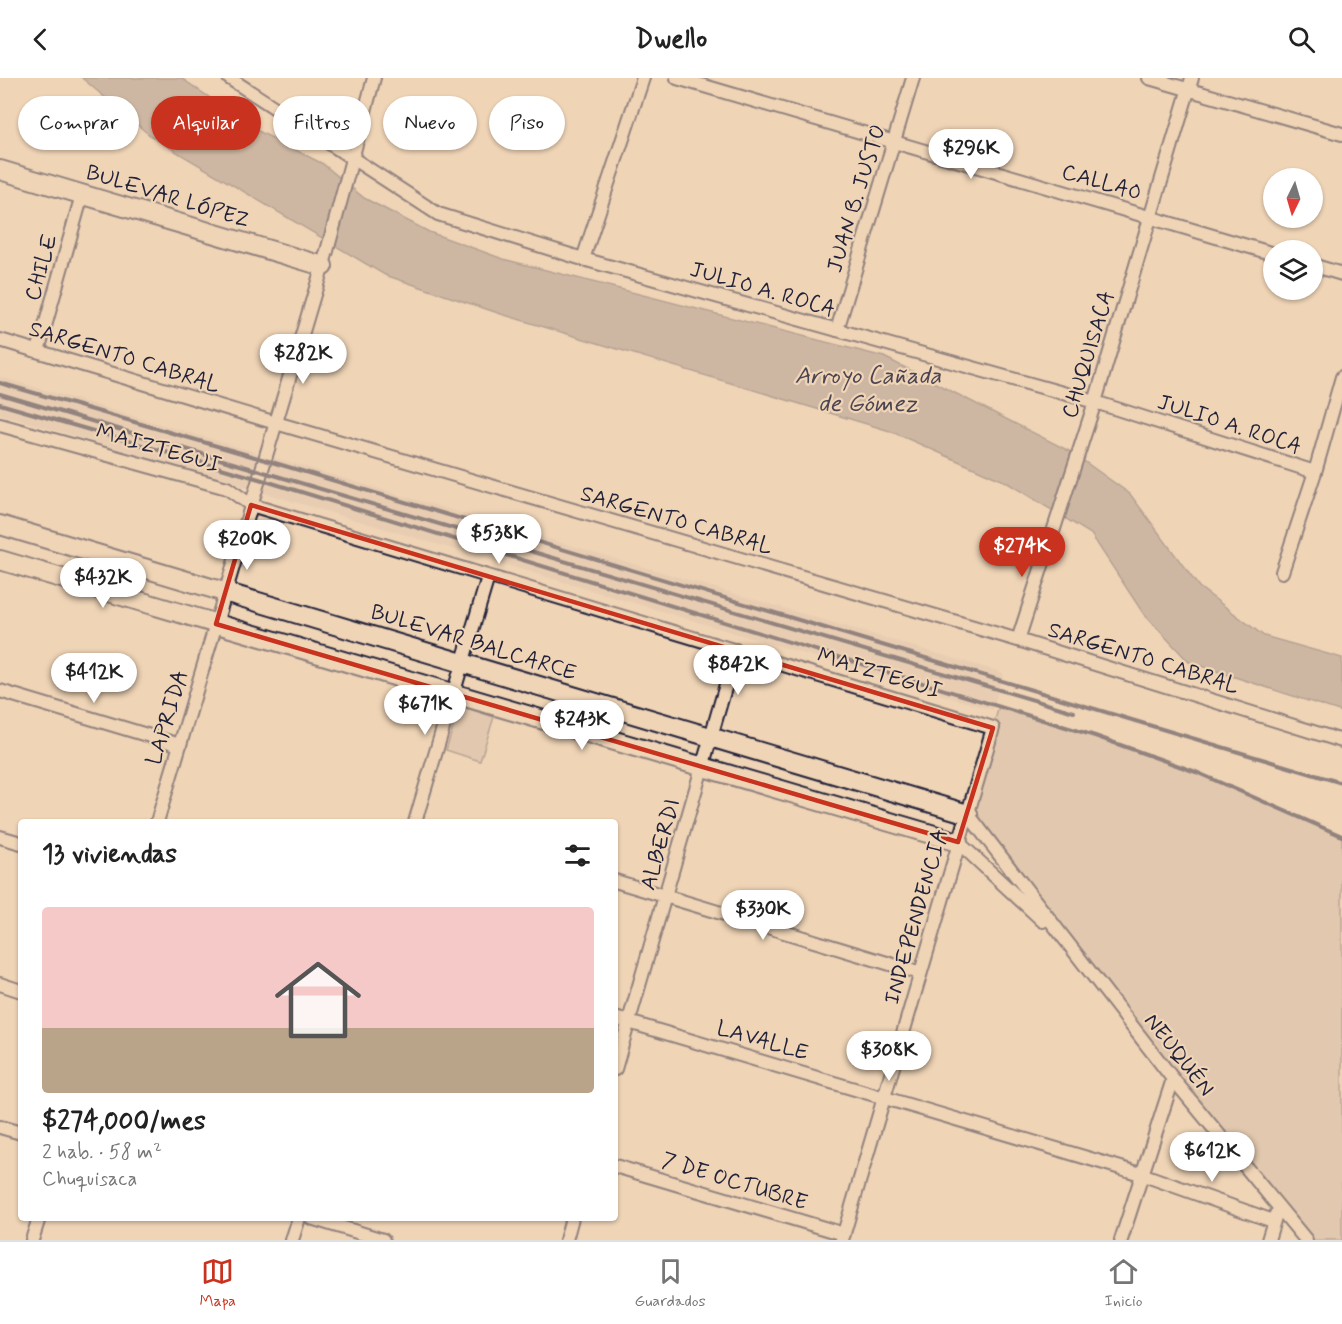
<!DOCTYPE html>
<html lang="es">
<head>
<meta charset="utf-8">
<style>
	:root { --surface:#fff; --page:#f2f2f2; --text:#222; --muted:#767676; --line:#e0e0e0; --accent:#c8321e }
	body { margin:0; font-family:Mynerve,sans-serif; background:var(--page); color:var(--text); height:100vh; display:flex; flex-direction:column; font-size:22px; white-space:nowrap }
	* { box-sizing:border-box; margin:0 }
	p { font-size:20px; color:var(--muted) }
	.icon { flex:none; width:33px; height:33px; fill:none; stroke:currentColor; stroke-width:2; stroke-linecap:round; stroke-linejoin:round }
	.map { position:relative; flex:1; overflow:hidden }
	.sheet { position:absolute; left:18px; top:741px; width:600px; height:402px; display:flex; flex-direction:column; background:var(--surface); border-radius:6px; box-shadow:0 2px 4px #0004 }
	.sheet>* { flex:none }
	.banner { position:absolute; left:18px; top:18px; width:600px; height:54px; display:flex; gap:12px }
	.needle { width:39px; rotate:185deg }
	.controls { position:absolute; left:1263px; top:90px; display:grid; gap:12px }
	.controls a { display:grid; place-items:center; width:60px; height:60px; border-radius:50%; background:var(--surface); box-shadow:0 2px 4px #0004; font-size:30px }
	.price { position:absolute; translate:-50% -51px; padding:0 14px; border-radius:21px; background:#fff; color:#222; font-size:20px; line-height:39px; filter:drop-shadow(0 2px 3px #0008) }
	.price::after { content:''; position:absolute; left:50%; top:36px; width:18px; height:14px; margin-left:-9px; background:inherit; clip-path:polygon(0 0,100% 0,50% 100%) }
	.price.current { background:var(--accent); color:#fff }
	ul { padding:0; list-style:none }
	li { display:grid; align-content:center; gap:12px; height:318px; padding:0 24px }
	li span { display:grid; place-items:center; height:186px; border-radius:6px; color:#555 }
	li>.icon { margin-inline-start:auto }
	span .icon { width:108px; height:108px; fill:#fffc; stroke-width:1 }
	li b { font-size:26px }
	h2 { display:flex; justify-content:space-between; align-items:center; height:72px; padding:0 24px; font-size:26px }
	.pill { padding:0 21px; border-radius:27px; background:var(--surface); box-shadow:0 2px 4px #0004; font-size:21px; line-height:54px }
	.pill.current { background:var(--accent); color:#fff }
	header { display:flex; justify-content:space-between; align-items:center; height:78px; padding:0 24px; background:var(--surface); font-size:27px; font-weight:700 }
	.dock { display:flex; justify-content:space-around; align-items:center; height:84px; border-top:2px solid var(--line); background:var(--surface); font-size:16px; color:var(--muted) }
	.dock a { display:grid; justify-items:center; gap:3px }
	.dock .current { color:var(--accent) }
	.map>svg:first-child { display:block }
	.built { fill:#e0c6ad }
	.green { fill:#d1baa4; stroke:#7a6e70; stroke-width:1.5 }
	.water { fill:#a6958a; stroke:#71676a; stroke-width:1.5 }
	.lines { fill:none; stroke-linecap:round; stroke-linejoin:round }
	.street-casing { stroke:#22223b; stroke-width:16 }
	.secondary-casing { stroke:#22223b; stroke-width:22 }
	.street { stroke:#efd4b6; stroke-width:12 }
	.secondary { stroke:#efd4b6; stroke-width:18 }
	.rail { stroke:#22223b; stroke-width:4 }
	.marked { fill:none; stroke:#c8321e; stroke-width:4.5; stroke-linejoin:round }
	.labels { text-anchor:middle; stroke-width:4.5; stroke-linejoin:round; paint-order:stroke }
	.street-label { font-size:22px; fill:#22223b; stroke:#efd4b6 }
	.water-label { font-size:24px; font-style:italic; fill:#4a4453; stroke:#efd4b6 }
</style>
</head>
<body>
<header><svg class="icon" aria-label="back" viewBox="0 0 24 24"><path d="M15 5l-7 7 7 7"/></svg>Dwello<svg class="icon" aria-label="search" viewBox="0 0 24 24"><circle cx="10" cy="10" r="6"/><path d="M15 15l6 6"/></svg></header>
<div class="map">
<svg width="1342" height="1162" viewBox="0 0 1342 1162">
	<rect width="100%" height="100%" fill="#efd4b6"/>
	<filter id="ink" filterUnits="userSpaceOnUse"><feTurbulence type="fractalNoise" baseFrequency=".0167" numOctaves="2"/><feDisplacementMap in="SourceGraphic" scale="12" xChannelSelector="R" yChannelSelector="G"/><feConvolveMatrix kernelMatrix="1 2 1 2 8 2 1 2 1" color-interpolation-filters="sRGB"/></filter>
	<g filter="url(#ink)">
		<path class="built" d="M 0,299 L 1003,595 L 993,632 L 0,336 Z"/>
		<g class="green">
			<path d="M 460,628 L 494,639 L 480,683 L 446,672 Z"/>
			<path d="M 999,628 L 1095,658 L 1196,694 L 1342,758 L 1342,1162 L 1306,1162 L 968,736 Z"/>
		</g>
		<path class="water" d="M 82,0 L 181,0 L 260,54 L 323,86 L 364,120 L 429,154 L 503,181 L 884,279 L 1071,374 L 1130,416 L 1199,509 L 1264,558 L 1342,580 L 1342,634 L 1189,584 L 1143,535 L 1091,456 L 1006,404 L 890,353 L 501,236 L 385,197 L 153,60 Z"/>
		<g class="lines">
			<g class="street-casing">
				<g id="street">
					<path d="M 229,0 L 438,136 L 583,181 L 1095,324 L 1315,394"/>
					<path d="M 677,0 L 1274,176"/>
					<path d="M 1149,0 L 1342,56"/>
					<path d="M 583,181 L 643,0"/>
					<path d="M 1312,187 L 1342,196"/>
					<path d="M 837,252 L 913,0"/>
					<path d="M 0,262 L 276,345 L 1018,562 L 1342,663"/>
					<path d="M 38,273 L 82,117"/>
					<path d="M 0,347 L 227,410 L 251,427 L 993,650 L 842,1162"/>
					<path d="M 1282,494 L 1315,394 L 1342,299"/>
					<path d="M 1018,562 L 1095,324 L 1192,0"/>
					<path d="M 0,613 L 180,667"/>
					<path d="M 968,736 L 1173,1001 L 1306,1162"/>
					<path d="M 157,744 L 327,173 L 374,0"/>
					<path d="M 415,744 L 488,499"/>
					<path d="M 0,759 L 21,765"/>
					<path d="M 958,764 L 1043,843"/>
					<path d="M 615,803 L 920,895"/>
					<path d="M 0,906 L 21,913"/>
					<path d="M 615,940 L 1141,1096 L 1273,1143"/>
					<path d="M 615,991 L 736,572"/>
					<path d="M 0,1049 L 21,1055"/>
					<path d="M 615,1088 L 844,1156"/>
					<path d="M 311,1140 L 383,1162"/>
					<path d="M 32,1162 L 39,1140"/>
					<path d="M 292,1162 L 299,1140"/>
					<path d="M 566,1162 L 572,1140"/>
					<path d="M 1121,1162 L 1173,1001"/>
					<path d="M 1268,1162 L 1276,1136"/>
				</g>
			</g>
			<g class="secondary-casing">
				<g id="secondary">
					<path d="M 0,92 L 323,188"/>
					<path d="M 0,447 L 968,736"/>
					<path d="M 0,482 L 958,764"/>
				</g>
			</g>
			<use href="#street" class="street"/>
			<use href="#secondary" class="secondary"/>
			<g class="rail">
				<path d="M 0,305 L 265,382 L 1342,705"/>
				<path d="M 0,316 L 1074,634"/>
				<path d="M 0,326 L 259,401 L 1095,658 L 1196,694 L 1342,758"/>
			</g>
		</g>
	</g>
	<path d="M0 0H1342V1162H0ZM 251,427 L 993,650 L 958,764 L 216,546 Z" fill="#efd4b6" fill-opacity=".55" fill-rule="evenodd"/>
	<path class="marked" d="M 251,427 L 993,650 L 958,764 L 216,546 Z"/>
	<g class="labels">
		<g class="street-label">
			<text transform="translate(1102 103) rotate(16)" y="8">CALLAO</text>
			<text transform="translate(168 117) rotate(17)" y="8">BULEVAR LÓPEZ</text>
			<text transform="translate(855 120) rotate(-73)" y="8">JUAN B. JUSTO</text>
			<text transform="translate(40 189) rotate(-74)" y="8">CHILE</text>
			<text transform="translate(763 210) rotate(16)" y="8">JULIO A. ROCA</text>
			<text transform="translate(1087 276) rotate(-73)" y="8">CHUQUISACA</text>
			<text transform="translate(125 278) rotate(17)" y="8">SARGENTO CABRAL</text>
			<text transform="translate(1230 345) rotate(18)" y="8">JULIO A. ROCA</text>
			<text transform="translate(159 369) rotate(16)" y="8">MAIZTEGUI</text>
			<text transform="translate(677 441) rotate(16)" y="8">SARGENTO CABRAL</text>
			<text transform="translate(474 563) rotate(17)" y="8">BULEVAR BALCARCE</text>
			<text transform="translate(1144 579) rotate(17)" y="8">SARGENTO CABRAL</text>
			<text transform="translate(880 594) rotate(17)" y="8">MAIZTEGUI</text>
			<text transform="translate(166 639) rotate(-73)" y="8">LAPRIDA</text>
			<text transform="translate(659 766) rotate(-74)" y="8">ALBERDI</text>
			<text transform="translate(915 838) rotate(-74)" y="8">INDEPENDENCIA</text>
			<text transform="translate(763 961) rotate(16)" y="8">LAVALLE</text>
			<text transform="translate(1180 976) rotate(52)" y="8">NEUQUÉN</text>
			<text transform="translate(735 1102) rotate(17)" y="8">7 DE OCTUBRE</text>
		</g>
		<g class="water-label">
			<text x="868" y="305">Arroyo Cañada<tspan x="868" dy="28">de Gómez</tspan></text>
		</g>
	</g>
</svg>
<div class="controls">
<a><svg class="needle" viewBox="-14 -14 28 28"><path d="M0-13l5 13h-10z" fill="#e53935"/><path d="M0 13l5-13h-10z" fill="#767676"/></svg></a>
<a><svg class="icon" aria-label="layers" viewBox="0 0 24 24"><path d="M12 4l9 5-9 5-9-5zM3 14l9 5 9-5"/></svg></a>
</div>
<b class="price" style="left:971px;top:102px">$296K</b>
<b class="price" style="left:303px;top:307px">$282K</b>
<b class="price" style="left:499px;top:487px">$538K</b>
<b class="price" style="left:247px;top:493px">$200K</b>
<b class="price current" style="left:1022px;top:500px">$274K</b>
<b class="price" style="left:103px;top:531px">$432K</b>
<b class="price" style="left:738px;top:618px">$842K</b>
<b class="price" style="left:94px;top:626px">$412K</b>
<b class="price" style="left:425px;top:658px">$671K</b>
<b class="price" style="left:582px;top:673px">$243K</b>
<b class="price" style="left:763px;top:863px">$330K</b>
<b class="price" style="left:889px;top:1004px">$308K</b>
<b class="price" style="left:1212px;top:1105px">$612K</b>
<div class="banner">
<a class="pill">Comprar</a>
<a class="pill current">Alquilar</a>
<a class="pill">Filtros</a>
<a class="pill">Nuevo</a>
<a class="pill">Piso</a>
</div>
<section class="sheet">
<h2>13 viviendas<svg class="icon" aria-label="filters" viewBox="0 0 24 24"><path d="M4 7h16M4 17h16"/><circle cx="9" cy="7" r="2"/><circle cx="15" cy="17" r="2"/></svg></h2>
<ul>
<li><span style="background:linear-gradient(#f6c9c9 65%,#b9a48a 0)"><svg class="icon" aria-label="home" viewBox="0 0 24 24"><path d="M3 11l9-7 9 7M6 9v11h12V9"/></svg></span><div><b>$274,000/mes</b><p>2 hab. · 58 m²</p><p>Chuquisaca</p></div></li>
</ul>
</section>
</div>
<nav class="dock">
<a class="current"><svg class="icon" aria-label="map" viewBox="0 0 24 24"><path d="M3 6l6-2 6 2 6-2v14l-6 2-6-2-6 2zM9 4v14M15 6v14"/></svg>Mapa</a>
<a><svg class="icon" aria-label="saved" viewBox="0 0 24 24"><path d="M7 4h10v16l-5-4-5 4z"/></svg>Guardados</a>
<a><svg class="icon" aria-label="home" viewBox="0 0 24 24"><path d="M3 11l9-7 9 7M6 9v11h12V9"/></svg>Inicio</a>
</nav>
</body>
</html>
